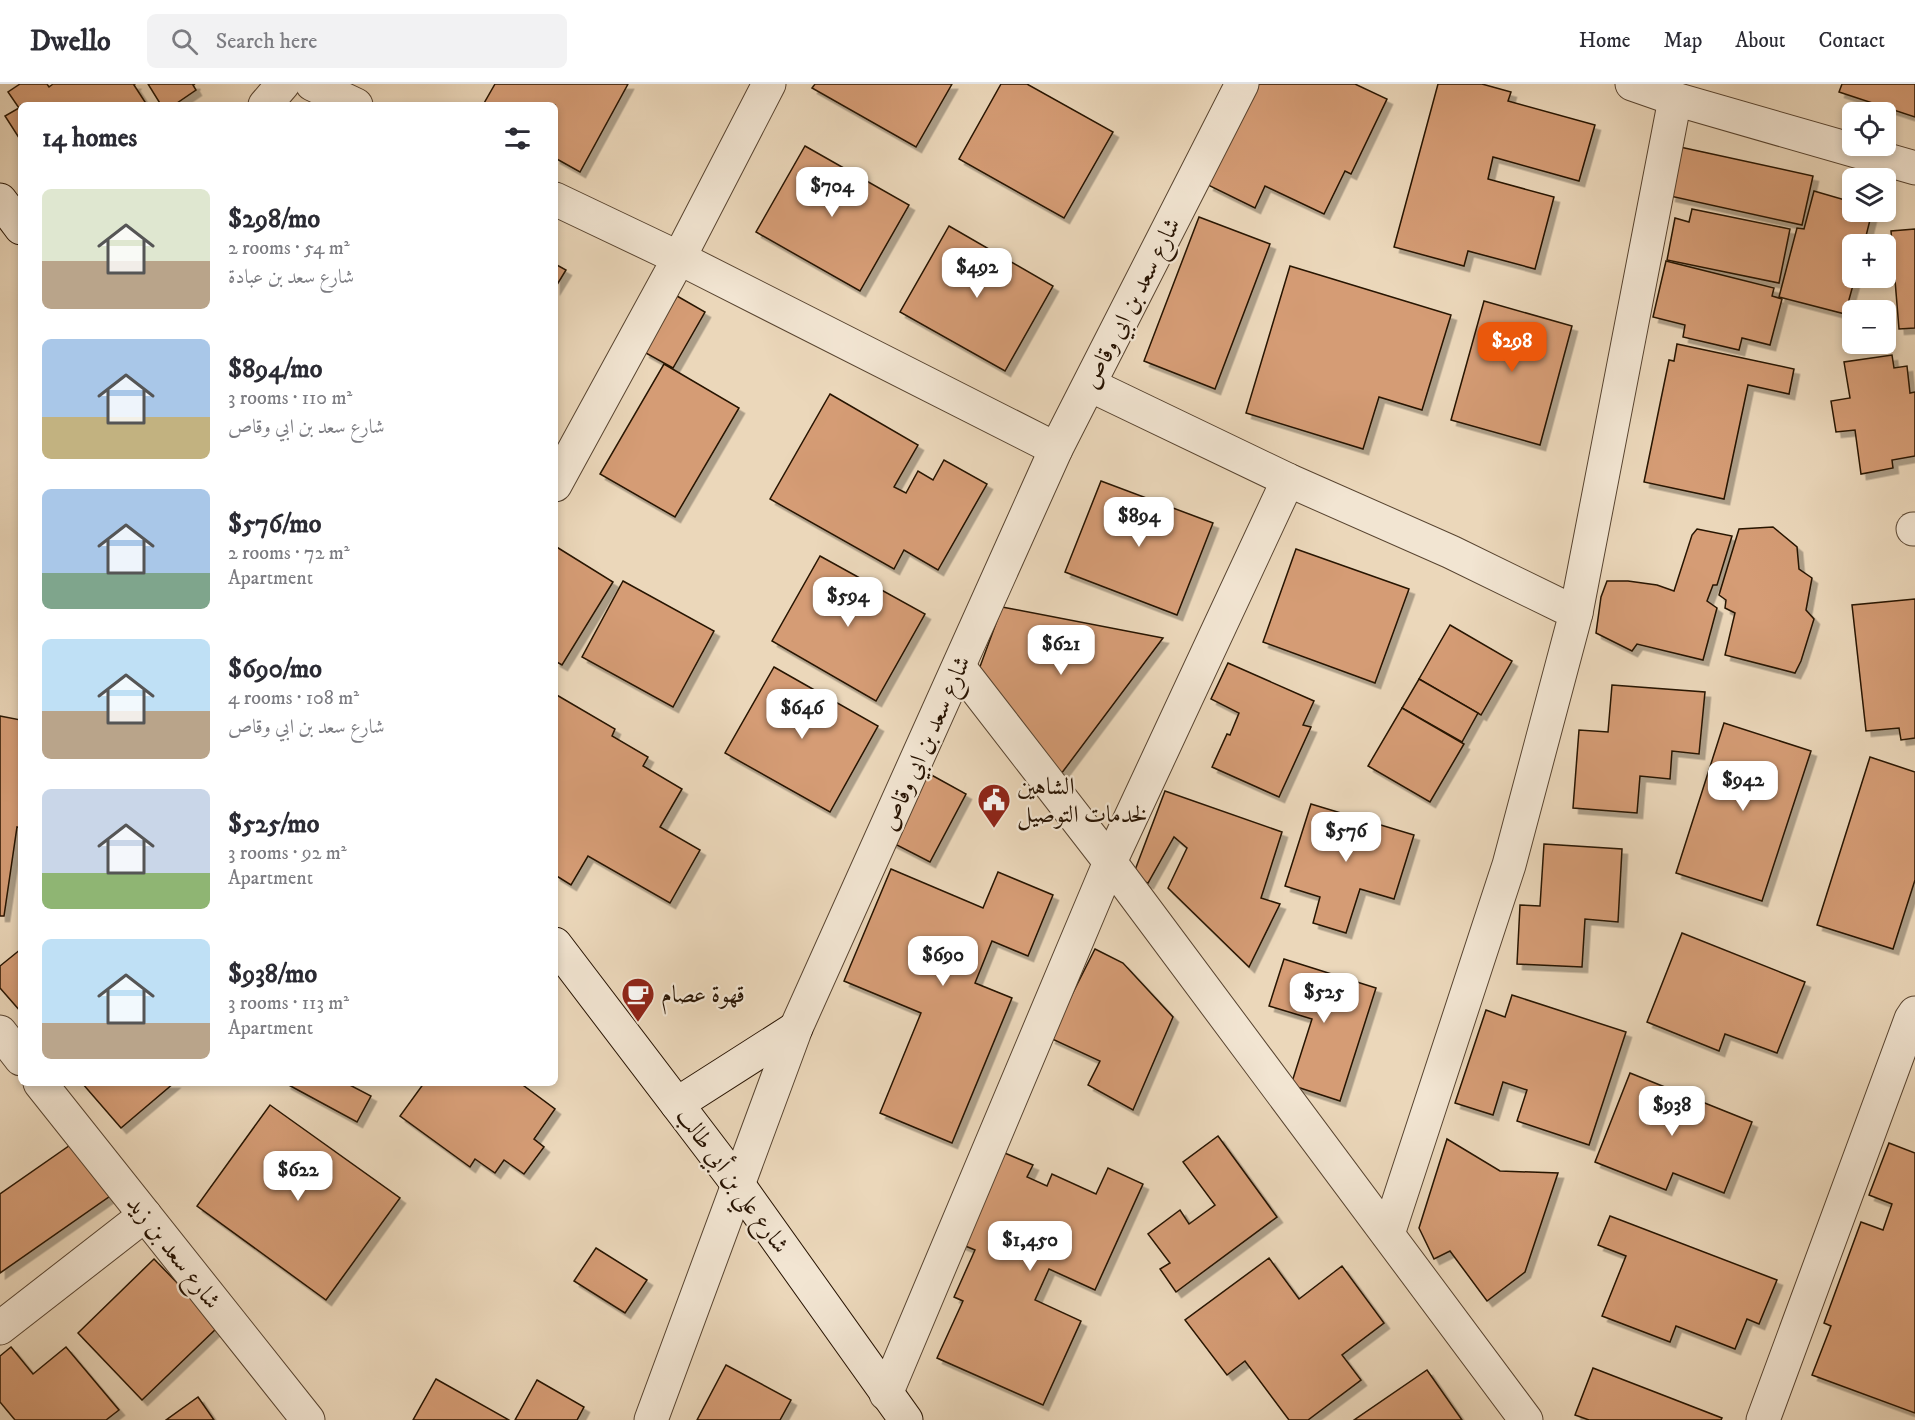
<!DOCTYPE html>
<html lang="en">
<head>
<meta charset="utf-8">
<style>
	:root { --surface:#fff; --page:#f2f2f3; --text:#2b2b33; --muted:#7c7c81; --line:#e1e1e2; --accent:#ea580c }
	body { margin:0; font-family:"IM FELL DW Pica",Amiri,serif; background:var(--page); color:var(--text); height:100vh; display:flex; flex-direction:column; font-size:22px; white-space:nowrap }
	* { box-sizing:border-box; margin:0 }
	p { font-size:20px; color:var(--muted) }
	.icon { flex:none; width:33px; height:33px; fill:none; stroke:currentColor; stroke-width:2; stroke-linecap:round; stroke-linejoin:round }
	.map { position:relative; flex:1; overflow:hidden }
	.details { position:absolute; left:18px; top:18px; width:540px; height:984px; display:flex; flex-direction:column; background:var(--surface); border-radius:9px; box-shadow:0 3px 9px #0003 }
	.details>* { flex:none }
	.fabs { position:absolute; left:1842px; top:18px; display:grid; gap:12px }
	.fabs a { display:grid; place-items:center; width:54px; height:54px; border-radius:9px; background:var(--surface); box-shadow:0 3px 9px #0003; font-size:30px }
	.price { position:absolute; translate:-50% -51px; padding:0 14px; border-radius:12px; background:#fff; color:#222; font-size:20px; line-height:39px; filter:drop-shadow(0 2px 3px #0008) }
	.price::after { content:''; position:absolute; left:50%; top:36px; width:18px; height:14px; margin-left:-9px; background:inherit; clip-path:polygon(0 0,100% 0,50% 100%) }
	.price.current { background:var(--accent); color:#fff }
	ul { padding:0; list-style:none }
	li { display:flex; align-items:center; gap:18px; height:150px; padding:0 24px }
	li span { display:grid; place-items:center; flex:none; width:168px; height:120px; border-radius:9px; color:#555 }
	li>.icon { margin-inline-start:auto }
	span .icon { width:72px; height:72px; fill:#fffc; stroke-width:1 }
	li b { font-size:26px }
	h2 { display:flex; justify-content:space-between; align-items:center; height:72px; padding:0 24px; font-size:26px }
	header { display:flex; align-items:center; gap:36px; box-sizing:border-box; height:84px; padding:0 30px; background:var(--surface); border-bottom:2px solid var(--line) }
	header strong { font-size:28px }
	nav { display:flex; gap:33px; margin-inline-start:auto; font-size:21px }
	.search { width:420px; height:54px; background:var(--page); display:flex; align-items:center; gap:15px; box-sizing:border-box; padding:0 21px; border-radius:9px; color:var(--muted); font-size:22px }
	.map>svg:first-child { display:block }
	.building { fill:#d59c74; stroke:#271302; stroke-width:1.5; filter:url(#shadow) }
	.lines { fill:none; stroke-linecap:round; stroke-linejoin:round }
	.street-casing { stroke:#584430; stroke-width:35 }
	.secondary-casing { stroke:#271302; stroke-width:35 }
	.street { stroke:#f2e5d2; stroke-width:33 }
	.secondary { stroke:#f2e5d2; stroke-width:33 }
	.labels { text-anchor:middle; stroke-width:4.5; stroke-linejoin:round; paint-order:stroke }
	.street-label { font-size:24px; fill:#271302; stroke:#f2e5d2 }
	.poi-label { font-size:24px; fill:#271302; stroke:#f2e5d2; text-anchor:start }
</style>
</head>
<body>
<header>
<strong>Dwello</strong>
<div class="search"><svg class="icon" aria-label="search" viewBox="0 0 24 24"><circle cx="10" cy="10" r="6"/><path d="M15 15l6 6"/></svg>Search here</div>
<nav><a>Home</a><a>Map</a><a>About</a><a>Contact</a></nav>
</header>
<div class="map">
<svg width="1915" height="1336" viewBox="0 0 1915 1336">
	<defs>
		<filter id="shadow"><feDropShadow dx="5.5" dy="5.5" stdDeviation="0" flood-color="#0004"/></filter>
	</defs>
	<rect width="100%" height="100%" fill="#ebd7ba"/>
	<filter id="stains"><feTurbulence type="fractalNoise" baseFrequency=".00333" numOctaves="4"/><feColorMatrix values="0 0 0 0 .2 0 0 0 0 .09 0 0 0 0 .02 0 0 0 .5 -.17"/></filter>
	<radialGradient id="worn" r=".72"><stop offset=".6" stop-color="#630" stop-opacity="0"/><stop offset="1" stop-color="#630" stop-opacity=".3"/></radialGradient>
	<g class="building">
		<path d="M 20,0 L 47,0 L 49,3 L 53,0 L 135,0 L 134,1 L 147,21 L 21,21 L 21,57 L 5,32 L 19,24 L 8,8 Z"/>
		<path d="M 148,0 L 195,0 L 193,1 L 196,6 L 174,21 L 161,21 Z"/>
		<path d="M 495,0 L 628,0 L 580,88 L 555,74 L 555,21 L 483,21 Z"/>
		<path d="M 815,0 L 952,0 L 916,63 L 812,4 Z"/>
		<path d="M 1001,0 L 1027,0 L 1113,48 L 1064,134 L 959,75 Z"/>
		<path d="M 1256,0 L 1355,0 L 1387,15 L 1351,90 L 1345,87 L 1324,130 L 1265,102 L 1255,124 L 1208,101 Z"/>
		<path d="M 1438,0 L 1482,0 L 1511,8 L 1508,17 L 1595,41 L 1579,97 L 1493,73 L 1488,95 L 1554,113 L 1535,185 L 1468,167 L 1464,182 L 1394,163 Z"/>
		<path d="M 1842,0 L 1915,0 L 1915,33 L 1839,8 Z"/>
		<path d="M 805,62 L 909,121 L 860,207 L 756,148 Z"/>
		<path d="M 1680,63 L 1813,92 L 1802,141 L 1670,112 Z"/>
		<path d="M 1814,107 L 1852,118 L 1852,128 L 1872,128 L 1864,160 L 1852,160 L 1852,194 L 1855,194 L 1845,230 L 1779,213 L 1797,144 L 1804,145 Z"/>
		<path d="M 1692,125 L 1790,145 L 1779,199 L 1667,176 L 1675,134 L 1689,138 Z"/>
		<path d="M 1199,133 L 1270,160 L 1215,305 L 1144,277 Z"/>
		<path d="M 949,142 L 1053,202 L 1005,287 L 900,228 Z"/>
		<path d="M 1915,145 L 1915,244 L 1899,245 L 1891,147 Z"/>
		<path d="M 1666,177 L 1774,204 L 1772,212 L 1782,215 L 1770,261 L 1742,254 L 1739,266 L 1683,253 L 1685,241 L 1653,233 Z"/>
		<path d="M 555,180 L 566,186 L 555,204 Z"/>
		<path d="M 1290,182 L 1451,231 L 1422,326 L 1379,313 L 1363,365 L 1246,329 Z"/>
		<path d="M 677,212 L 705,228 L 673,284 L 644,268 Z"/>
		<path d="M 1484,217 L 1572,242 L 1540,361 L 1451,336 Z"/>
		<path d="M 1677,260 L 1794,285 L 1789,310 L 1748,301 L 1724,415 L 1644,398 L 1669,276 L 1674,277 Z"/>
		<path d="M 1892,271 L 1894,284 L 1907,282 L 1910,309 L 1915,308 L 1915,372 L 1892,376 L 1893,384 L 1861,390 L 1855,346 L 1836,348 L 1831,317 L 1850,314 L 1844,278 Z"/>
		<path d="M 664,280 L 739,324 L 675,433 L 600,390 Z"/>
		<path d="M 830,310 L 918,361 L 894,403 L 906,409 L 918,387 L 933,396 L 944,376 L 987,400 L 938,486 L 904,466 L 894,485 L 770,415 Z"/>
		<path d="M 1101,397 L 1213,439 L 1177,531 L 1065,488 Z"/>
		<path d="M 1773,443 L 1797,463 L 1799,485 L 1812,494 L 1806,526 L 1814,535 L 1801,577 L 1795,589 L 1725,571 L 1735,529 L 1725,524 L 1726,516 L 1719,511 L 1739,445 Z"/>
		<path d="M 1697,445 L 1732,452 L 1717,501 L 1713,501 L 1707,517 L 1717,524 L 1703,576 L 1637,560 L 1632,567 L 1596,549 L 1601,513 L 1607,497 L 1628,497 L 1657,501 L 1674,507 L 1692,451 Z"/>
		<path d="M 555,462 L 613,498 L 562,581 L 555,577 Z"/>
		<path d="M 1296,465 L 1409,505 L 1375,599 L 1263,558 Z"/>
		<path d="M 820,472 L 925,530 L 876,617 L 772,557 Z"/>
		<path d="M 623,497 L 714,547 L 673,623 L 582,573 Z"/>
		<path d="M 1915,515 L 1915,654 L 1901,656 L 1899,644 L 1866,647 L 1852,521 Z"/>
		<path d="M 1002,523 L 1163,554 L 1061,690 L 978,588 Z"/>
		<path d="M 1450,541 L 1512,577 L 1481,631 L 1419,595 Z"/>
		<path d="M 1228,579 L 1314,617 L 1303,641 L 1311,643 L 1279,713 L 1212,683 L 1227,650 L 1230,651 L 1239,629 L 1211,615 Z"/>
		<path d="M 774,583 L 878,642 L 830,728 L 725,669 Z"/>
		<path d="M 1419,595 L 1478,629 L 1462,658 L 1402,624 Z"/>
		<path d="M 1612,601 L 1705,608 L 1699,670 L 1672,667 L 1670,695 L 1640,692 L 1637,729 L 1573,724 L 1579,646 L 1608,648 Z"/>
		<path d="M 555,610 L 615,645 L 612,652 L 648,673 L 643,682 L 682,705 L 660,743 L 700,766 L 670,819 L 588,772 L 571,801 L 555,791 Z"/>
		<path d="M 1402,624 L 1464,660 L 1430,718 L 1368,682 Z"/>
		<path d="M 0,632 L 21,636 L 21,744 L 17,743 L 4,832 L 0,832 Z"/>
		<path d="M 1724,639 L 1811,667 L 1762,817 L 1676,789 Z"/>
		<path d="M 1870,673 L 1915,688 L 1915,796 L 1893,865 L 1817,841 Z"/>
		<path d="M 926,688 L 966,710 L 930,778 L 889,757 Z"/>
		<path d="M 1165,707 L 1282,748 L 1261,814 L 1280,820 L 1249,883 L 1168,804 L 1187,764 L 1174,753 L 1148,799 L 1132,794 Z"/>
		<path d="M 1311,720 L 1414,751 L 1394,815 L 1360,805 L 1346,849 L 1313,839 L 1320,813 L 1285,802 Z"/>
		<path d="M 1544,760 L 1622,765 L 1618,838 L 1585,835 L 1582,883 L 1517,880 L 1520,821 L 1540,822 Z"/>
		<path d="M 891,785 L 983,824 L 998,788 L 1053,811 L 1028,872 L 992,857 L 975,899 L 1012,914 L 952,1059 L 880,1029 L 921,929 L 844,897 Z"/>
		<path d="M 1682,849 L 1805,898 L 1777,969 L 1725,950 L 1719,967 L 1647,938 Z"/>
		<path d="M 21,865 L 21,928 L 0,904 L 0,882 Z"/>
		<path d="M 1095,865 L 1123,879 L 1173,933 L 1133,1026 L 1088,1001 L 1100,977 L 1050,954 Z"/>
		<path d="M 1284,875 L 1376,904 L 1340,1017 L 1291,1001 L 1312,935 L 1269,922 Z"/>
		<path d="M 1512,911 L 1626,948 L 1589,1061 L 1517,1037 L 1527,1006 L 1503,998 L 1493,1031 L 1455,1019 L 1486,926 L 1505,933 Z"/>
		<path d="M 1630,989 L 1752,1038 L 1724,1109 L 1673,1089 L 1666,1106 L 1595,1078 Z"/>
		<path d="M 82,999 L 174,999 L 121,1044 Z"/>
		<path d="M 285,999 L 346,999 L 371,1012 L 357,1038 Z"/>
		<path d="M 424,999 L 520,999 L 555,1025 L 534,1055 L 544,1063 L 524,1090 L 504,1076 L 495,1089 L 475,1075 L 470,1083 L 400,1032 Z"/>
		<path d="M 270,1021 L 400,1114 L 326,1216 L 197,1122 Z"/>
		<path d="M 1218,1052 L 1277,1133 L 1176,1208 L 1160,1185 L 1170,1179 L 1148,1150 L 1180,1126 L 1189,1140 L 1215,1121 L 1183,1078 Z"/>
		<path d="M 1447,1055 L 1500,1087 L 1558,1089 L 1525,1188 L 1487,1217 L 1450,1167 L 1434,1175 L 1419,1144 Z"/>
		<path d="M 76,1057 L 113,1110 L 0,1189 L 0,1110 Z"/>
		<path d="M 1889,1059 L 1915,1069 L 1915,1329 L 1812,1291 L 1831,1242 L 1824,1239 L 1861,1138 L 1883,1146 L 1892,1120 L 1869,1111 Z"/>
		<path d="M 1000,1067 L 1033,1081 L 1027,1093 L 1047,1102 L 1052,1090 L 1096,1110 L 1108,1084 L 1143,1100 L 1095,1206 L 1049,1185 L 1035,1216 L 1081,1237 L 1043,1321 L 937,1274 L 963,1217 L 954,1213 L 975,1166 L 958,1159 Z"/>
		<path d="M 1610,1132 L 1777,1196 L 1759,1240 L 1747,1235 L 1735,1265 L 1676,1242 L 1670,1258 L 1602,1232 L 1626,1172 L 1598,1161 Z"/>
		<path d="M 596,1164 L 647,1196 L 625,1229 L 574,1197 Z"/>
		<path d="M 1269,1174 L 1299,1215 L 1342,1182 L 1384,1239 L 1342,1271 L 1361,1296 L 1308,1336 L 1289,1336 L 1245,1277 L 1227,1291 L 1185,1236 Z"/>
		<path d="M 154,1175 L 219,1242 L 142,1316 L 78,1249 Z"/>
		<path d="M 11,1263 L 33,1290 L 66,1263 L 119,1326 L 106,1336 L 15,1336 L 0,1318 L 0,1272 Z"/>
		<path d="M 726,1281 L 791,1316 L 780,1336 L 697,1336 Z"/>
		<path d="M 1593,1284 L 1722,1334 L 1721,1336 L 1589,1336 L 1575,1331 Z"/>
		<path d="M 1427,1286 L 1462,1336 L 1354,1336 Z"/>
		<path d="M 436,1295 L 509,1336 L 413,1336 Z"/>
		<path d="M 537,1296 L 584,1323 L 577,1336 L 515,1336 Z"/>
		<path d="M 198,1313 L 214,1336 L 166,1336 Z"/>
	</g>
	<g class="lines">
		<g class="street-casing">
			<g id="street">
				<path d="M 312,0 L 356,21"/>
				<path d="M 1632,0 L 1675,15 L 1915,84"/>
				<path d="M 265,21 L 283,0"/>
				<path d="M 555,115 L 679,174 L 1056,365"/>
				<path d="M 1090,301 L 1288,396 L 1451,468 L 1576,529 L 1509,781 L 1388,1150"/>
				<path d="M 555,401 L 679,174 L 769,0"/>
				<path d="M 1913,445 L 1915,445"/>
				<path d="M 1576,529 L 1675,15"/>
				<path d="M 959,583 L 1110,778 L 1526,1336"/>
				<path d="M 0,948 L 21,975"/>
				<path d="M 40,999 L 308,1336"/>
				<path d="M 0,1244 L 145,1131"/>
				<path d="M 886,1310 L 1110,778 L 1288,396"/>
				<path d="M 651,1336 L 796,944 L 1056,365 L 1242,0"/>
				<path d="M 1763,1336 L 1911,935 L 1915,929"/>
			</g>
		</g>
		<g class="secondary-casing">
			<g id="secondary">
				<path d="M 0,116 L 21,144"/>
				<path d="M 555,860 L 737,1099 L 906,1336"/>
				<path d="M 677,1020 L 796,944"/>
			</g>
		</g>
		<use href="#street" class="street"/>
		<use href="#secondary" class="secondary"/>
	</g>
	<defs>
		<g id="civic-pin" transform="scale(1.725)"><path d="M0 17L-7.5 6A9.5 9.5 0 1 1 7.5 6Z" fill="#8f2418" stroke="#f2e5d2"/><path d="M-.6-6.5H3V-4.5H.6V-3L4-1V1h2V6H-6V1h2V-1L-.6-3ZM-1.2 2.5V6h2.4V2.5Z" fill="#fff"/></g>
		<g id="cafe-pin" transform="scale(1.725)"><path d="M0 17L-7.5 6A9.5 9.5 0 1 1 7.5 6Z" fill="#8f2418" stroke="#f2e5d2"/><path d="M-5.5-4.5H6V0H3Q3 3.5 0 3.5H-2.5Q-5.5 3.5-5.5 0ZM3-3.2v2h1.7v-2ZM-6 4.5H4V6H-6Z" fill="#fff"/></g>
	</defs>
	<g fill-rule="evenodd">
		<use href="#civic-pin" x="994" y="716"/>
		<use href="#cafe-pin" x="638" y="910"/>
	</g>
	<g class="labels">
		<g class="street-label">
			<text transform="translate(1131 219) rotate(-63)" y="8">شارع سعد بن ابي وقاص</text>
			<text transform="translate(925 659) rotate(-66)" y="8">شارع سعد بن ابي وقاص</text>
			<text transform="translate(733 1096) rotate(54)" y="8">شارع علي بن أبي طالب</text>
			<text transform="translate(174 1168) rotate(52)" y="8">شارع سعد بن زيد</text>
		</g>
		<g class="poi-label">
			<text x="1017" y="710">الشاهين<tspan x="1017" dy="28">لخدمات التوصيل</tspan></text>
			<text x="661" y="918">قهوة عصام</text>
		</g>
	</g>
	<rect width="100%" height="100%" filter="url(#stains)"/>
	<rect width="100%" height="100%" fill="url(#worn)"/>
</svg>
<div class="fabs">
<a><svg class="icon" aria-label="locate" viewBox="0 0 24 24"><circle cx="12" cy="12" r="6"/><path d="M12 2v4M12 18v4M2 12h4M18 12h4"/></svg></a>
<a><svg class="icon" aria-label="layers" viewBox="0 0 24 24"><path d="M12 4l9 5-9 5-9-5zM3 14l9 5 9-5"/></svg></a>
<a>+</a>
<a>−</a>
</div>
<b class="price" style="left:832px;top:134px">$704</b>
<b class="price" style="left:977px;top:215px">$492</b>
<b class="price current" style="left:1512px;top:289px">$298</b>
<b class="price" style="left:1139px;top:464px">$894</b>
<b class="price" style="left:848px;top:544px">$594</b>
<b class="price" style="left:1061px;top:592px">$621</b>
<b class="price" style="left:802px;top:656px">$646</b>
<b class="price" style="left:1743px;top:728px">$942</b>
<b class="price" style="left:1346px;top:779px">$576</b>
<b class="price" style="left:943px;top:903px">$690</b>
<b class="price" style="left:1324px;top:940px">$525</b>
<b class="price" style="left:1672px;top:1053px">$938</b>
<b class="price" style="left:298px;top:1118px">$622</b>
<b class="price" style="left:1030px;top:1188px">$1,450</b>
<section class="details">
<h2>14 homes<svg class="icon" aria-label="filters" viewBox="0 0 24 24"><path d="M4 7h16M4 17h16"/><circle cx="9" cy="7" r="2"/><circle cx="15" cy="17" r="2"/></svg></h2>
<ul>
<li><span style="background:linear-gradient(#dfe7d0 60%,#b9a48a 0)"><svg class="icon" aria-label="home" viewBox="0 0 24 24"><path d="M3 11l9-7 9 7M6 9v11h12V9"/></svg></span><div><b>$298/mo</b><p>2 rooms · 54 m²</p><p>شارع سعد بن عبادة</p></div></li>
<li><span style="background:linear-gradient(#a9c7e8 65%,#c2b280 0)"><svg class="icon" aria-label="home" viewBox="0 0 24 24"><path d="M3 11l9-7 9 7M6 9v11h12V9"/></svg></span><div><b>$894/mo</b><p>3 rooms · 110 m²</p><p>شارع سعد بن ابي وقاص</p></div></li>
<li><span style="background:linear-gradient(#a9c7e8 70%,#7fa58c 0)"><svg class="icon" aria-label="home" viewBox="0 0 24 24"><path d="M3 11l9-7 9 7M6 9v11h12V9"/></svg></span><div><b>$576/mo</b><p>2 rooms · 72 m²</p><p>Apartment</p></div></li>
<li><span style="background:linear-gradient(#bfe0f5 60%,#b9a48a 0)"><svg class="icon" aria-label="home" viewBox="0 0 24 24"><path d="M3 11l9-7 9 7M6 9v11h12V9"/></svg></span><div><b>$690/mo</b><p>4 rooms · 108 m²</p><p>شارع سعد بن ابي وقاص</p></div></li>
<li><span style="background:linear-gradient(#c9d6e8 70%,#8fb573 0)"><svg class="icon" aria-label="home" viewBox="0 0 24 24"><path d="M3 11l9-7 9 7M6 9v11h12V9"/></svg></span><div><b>$525/mo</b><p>3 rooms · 92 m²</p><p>Apartment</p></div></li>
<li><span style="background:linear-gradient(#bfe0f5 70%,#b9a48a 0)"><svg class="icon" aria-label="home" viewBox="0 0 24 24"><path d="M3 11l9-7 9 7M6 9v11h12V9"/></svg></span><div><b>$938/mo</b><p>3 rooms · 113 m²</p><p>Apartment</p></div></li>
</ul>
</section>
</div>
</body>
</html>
